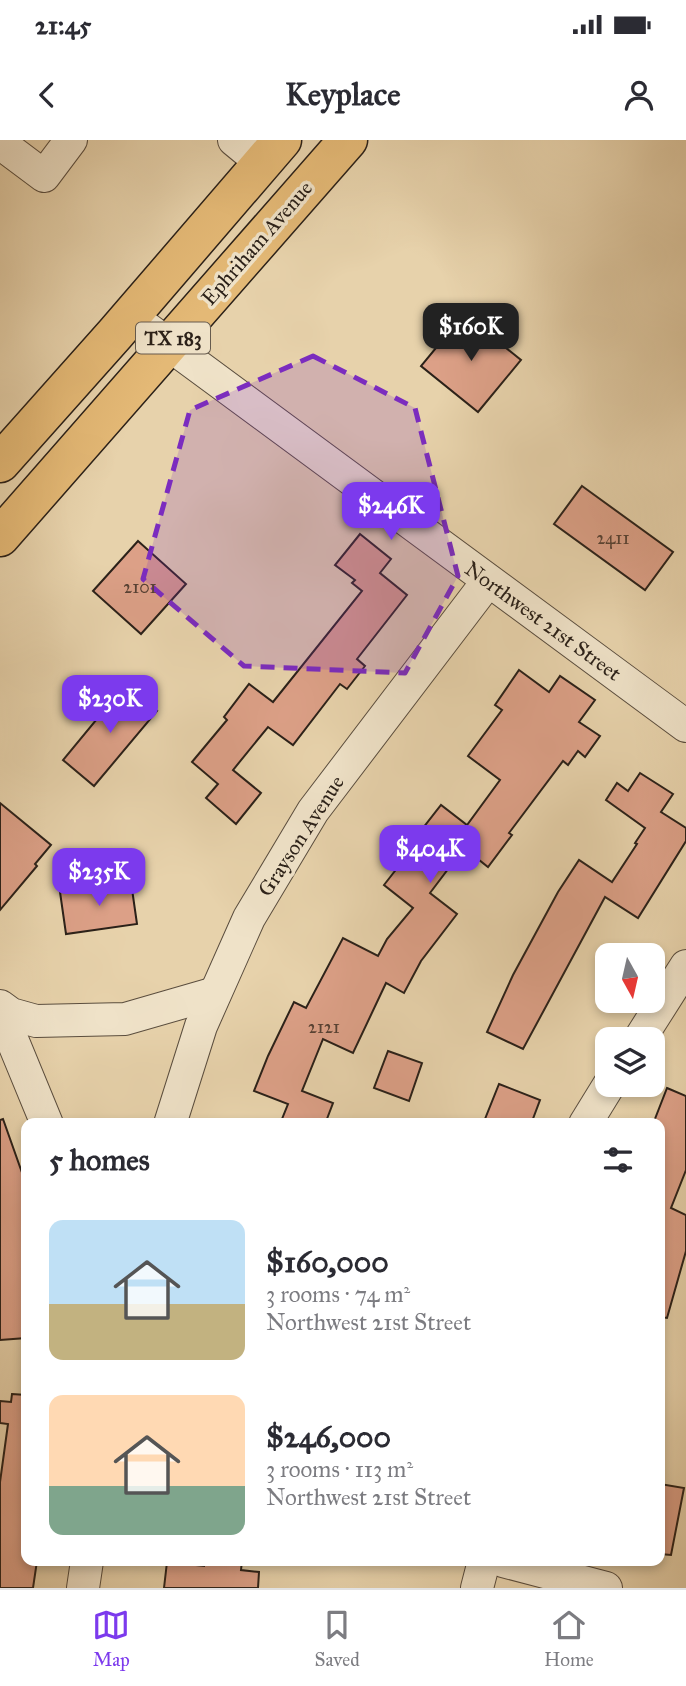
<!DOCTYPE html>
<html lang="en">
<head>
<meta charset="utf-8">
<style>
	:root { --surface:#fff; --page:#f2f2f3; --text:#2b2b33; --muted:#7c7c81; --line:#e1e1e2; --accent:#7c3aed }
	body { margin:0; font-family:"IM FELL Great Primer",serif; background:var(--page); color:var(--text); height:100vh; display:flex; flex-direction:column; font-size:26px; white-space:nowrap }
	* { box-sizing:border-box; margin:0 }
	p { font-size:23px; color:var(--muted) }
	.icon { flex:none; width:38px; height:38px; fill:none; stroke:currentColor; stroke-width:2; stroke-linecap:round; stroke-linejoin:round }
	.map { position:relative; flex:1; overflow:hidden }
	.drawer { position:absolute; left:21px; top:978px; width:644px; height:448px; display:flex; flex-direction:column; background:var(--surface); border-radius:14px; box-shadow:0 4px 10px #0003 }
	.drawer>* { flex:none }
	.needle { width:46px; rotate:172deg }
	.tools { position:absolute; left:595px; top:803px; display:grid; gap:14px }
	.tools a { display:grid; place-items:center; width:70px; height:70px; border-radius:14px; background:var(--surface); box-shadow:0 4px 10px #0003; font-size:35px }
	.price { position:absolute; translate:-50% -60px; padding:0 16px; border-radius:14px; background:var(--accent); color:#fff; font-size:23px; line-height:46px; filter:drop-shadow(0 2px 4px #0008) }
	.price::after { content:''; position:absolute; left:50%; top:42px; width:21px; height:16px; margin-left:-10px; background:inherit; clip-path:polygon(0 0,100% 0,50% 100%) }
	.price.active { background:#222; color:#fff }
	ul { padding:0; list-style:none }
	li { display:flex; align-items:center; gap:21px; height:175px; padding:0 28px }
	li span { display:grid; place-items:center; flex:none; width:196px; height:140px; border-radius:14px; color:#555 }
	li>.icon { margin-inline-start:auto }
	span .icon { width:84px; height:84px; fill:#fffc; stroke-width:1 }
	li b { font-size:30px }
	h2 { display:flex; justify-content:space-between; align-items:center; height:84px; padding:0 28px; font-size:30px }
	.status { display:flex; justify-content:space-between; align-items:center; height:49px; padding:0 35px; background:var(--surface); direction:ltr }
	.status svg { height:19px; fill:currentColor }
	header { display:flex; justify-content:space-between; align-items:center; height:91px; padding:0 28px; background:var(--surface); font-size:32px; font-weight:700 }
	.tab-bar { display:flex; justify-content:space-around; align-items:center; height:98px; border-top:2px solid var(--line); background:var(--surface); font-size:19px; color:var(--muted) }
	.tab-bar a { display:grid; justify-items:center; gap:4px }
	.tab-bar .active { color:var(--accent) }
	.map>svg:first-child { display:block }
	.building { fill:#dca087; stroke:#2b2119; stroke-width:2 }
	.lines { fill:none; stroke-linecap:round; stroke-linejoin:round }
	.minor-casing { stroke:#5a4d3e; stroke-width:34 }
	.major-casing { stroke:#2b2119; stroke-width:41 }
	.minor { stroke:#efe2c8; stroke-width:32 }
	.major { stroke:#e4b976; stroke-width:38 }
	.marked { fill:#7b2cbf; fill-opacity:0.2; stroke:#7b2cbf; stroke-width:5; stroke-dasharray:14 9; stroke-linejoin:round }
	.labels { text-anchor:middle; stroke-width:7; stroke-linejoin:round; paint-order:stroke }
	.number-label { font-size:18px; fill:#574134 }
	.shield { fill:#efe2c8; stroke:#665b4e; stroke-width:2 }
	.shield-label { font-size:19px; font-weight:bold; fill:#2b2119 }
	.street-label { font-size:21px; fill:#2b2119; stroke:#efe2c8 }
</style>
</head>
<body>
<div class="status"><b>21:45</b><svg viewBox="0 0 49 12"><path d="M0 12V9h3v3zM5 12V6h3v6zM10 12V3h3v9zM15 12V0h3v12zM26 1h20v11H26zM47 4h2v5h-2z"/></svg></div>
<header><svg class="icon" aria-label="back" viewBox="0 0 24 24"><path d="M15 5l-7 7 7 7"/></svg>Keyplace<svg class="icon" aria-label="person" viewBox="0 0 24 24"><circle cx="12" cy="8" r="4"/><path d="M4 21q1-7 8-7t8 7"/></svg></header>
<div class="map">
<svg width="686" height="1448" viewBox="0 0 686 1448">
	<rect width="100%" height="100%" fill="#e7d2ab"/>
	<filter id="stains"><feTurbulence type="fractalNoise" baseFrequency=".00286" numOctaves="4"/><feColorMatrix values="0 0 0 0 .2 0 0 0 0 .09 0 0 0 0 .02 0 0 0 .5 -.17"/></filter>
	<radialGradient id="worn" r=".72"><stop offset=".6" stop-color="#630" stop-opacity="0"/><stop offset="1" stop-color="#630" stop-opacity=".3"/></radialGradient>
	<g class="building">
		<path d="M 464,174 L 521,220 L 478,272 L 421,226 Z"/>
		<path d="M 582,346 L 673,412 L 645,450 L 554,384 Z"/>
		<path d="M 360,394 L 391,419 L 380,433 L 407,455 L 357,519 L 365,526 L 347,549 L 340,544 L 293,605 L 268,587 L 233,630 L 261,653 L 236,684 L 206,658 L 218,644 L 192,622 L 227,580 L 224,577 L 249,544 L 273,562 L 362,451 L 352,443 L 355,440 L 335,425 Z"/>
		<path d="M 138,401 L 186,444 L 141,494 L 93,451 Z"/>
		<path d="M 519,530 L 549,552 L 560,536 L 595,560 L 579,582 L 600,596 L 585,617 L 578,611 L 568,625 L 563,621 L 509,693 L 512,695 L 488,727 L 464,708 L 430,753 L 457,774 L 421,821 L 404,853 L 386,843 L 353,913 L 323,899 L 302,951 L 333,963 L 325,984 L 280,984 L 288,964 L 254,951 L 268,916 L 294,862 L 306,868 L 343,798 L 378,816 L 387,799 L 413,768 L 384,745 L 419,700 L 416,697 L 441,665 L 467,685 L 500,640 L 468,616 L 502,570 L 495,565 Z"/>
		<path d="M 125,545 L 157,571 L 94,646 L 63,620 Z"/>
		<path d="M 640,633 L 673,654 L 661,672 L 686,688 L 686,701 L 638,778 L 605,757 L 523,909 L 487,892 L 513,835 L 558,752 L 579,720 L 612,742 L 637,704 L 635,703 L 645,688 L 606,660 L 617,643 L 628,651 Z"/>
		<path d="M 0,663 L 51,705 L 35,724 L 37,726 L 0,770 Z"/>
		<path d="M 131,742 L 137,784 L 66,794 L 60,752 Z"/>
		<path d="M 388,911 L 422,923 L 409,961 L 374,948 Z"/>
		<path d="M 499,944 L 540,960 L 531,984 L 483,984 Z"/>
		<path d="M 667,948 L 686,956 L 686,1030 L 671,1068 L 686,1075 L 686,1111 L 667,1178 L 660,1177 L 660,984 L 653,984 Z"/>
		<path d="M 3,979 L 26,1044 L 26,1198 L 0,1200 L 0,980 Z"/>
		<path d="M 12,1254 L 26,1255 L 26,1421 L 37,1421 L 33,1448 L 0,1448 L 0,1342 L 8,1284 L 0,1283 L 0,1261 L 11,1262 Z"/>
		<path d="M 660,1344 L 684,1348 L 671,1415 L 660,1414 Z"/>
		<path d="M 204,1421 L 242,1421 L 241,1430 L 259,1432 L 258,1448 L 164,1448 L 167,1422 L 204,1426 Z"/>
	</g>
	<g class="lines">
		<g class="minor-casing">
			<g id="minor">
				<path d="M 2,0 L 0,3 L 44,36 L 71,0"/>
				<path d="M 234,0 L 262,23"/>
				<path d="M 130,176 L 686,586"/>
				<path d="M 0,866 L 11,874 L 36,881 L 125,879 L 215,853"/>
				<path d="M 0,870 L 47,984"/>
				<path d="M 639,900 L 686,826"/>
				<path d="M 170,984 L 201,886 L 249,778 L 313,671 L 488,441"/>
				<path d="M 585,984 L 609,945"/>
				<path d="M 503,1421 L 606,1448"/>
				<path d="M 83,1448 L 87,1421"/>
				<path d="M 477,1448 L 484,1421"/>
			</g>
		</g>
		<g class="major-casing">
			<g id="major">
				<path d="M 0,323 L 115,194 L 282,0"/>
				<path d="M 0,397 L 348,0"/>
			</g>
		</g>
		<use href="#minor" class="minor"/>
		<use href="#major" class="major"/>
	</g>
	<path class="marked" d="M 313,216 L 415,268 L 458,436 L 405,533 L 244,526 L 143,439 L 190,270 Z"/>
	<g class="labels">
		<g class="number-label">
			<text x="613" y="404">2411</text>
			<text x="140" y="453">2101</text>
			<text x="324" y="893">2121</text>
		</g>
		<rect class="shield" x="136" y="182.5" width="74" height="31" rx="5"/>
		<g class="shield-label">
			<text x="173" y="205">TX 183</text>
		</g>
		<g class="street-label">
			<text transform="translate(257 103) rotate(-49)" y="7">Ephriham Avenue</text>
			<text transform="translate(543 481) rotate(36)" y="7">Northwest 21st Street</text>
			<text transform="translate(301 696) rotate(-57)" y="7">Grayson Avenue</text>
		</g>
	</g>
	<rect width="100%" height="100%" filter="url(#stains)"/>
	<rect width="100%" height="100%" fill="url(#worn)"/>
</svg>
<div class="tools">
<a><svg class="needle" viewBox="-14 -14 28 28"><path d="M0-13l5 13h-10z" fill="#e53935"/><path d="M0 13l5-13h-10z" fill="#7c7c81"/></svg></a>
<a><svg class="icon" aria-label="layers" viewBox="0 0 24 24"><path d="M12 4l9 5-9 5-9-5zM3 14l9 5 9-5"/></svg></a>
</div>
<b class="price active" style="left:471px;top:223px">$160K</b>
<b class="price" style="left:391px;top:402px">$246K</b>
<b class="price" style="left:110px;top:595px">$230K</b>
<b class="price" style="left:430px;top:745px">$404K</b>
<b class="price" style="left:99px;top:768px">$235K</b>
<section class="drawer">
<h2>5 homes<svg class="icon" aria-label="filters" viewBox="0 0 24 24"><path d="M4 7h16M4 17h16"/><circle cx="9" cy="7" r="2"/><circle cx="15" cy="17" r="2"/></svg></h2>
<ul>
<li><span style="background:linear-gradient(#bfe0f5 60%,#c2b280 0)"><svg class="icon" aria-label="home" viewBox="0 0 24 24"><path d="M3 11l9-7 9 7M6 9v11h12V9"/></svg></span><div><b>$160,000</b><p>3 rooms · 74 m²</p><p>Northwest 21st Street</p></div></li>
<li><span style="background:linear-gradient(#ffd9b3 65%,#7fa58c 0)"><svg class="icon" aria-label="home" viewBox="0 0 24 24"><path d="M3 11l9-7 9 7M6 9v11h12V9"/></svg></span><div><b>$246,000</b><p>3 rooms · 113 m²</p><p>Northwest 21st Street</p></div></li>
</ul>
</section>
</div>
<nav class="tab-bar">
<a class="active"><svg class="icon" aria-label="map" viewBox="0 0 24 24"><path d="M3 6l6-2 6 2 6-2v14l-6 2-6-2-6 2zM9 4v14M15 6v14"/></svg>Map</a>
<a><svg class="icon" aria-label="saved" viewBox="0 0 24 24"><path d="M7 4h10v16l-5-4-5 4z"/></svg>Saved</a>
<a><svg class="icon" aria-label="home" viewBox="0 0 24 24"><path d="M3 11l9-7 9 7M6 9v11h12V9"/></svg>Home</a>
</nav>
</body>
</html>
